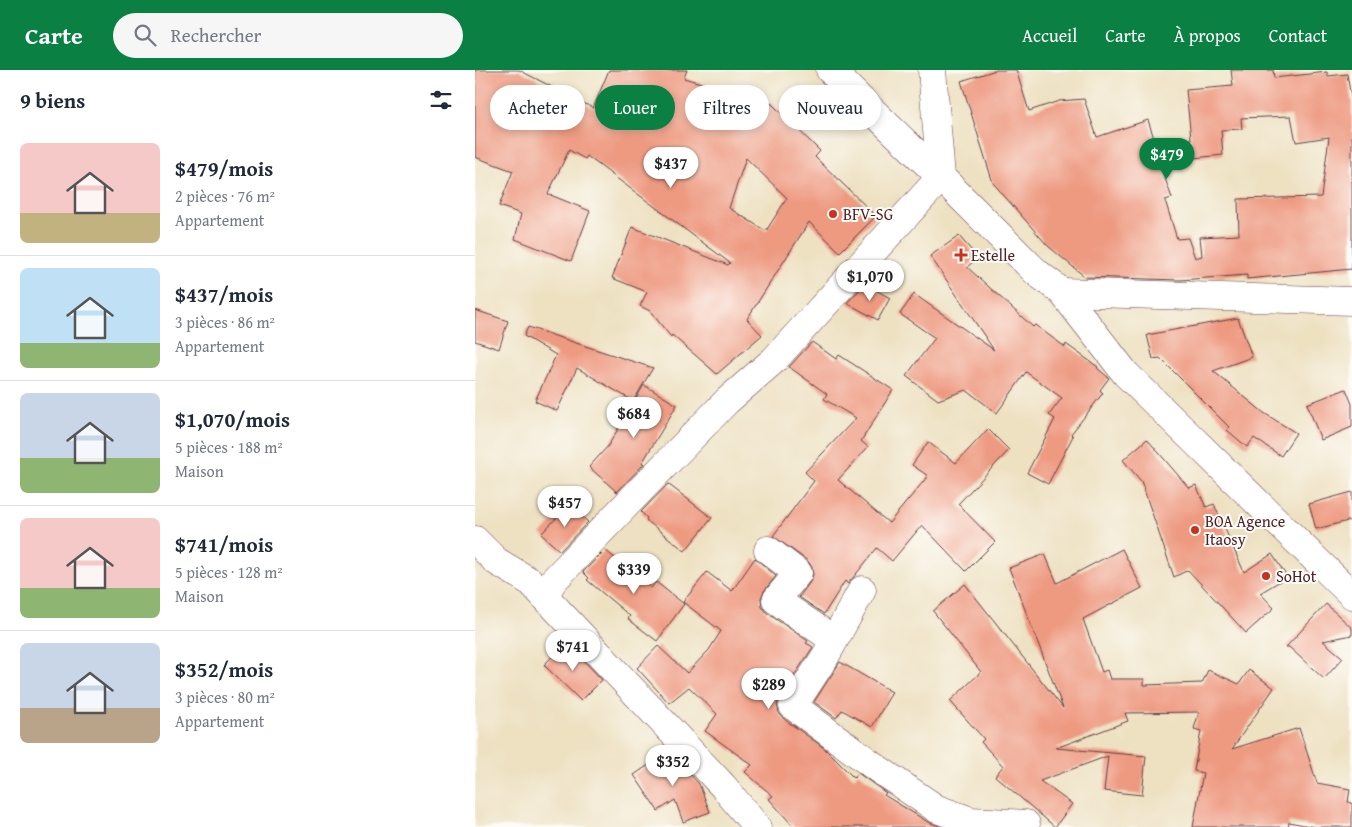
<!DOCTYPE html>
<html lang="fr">
<head>
<meta charset="utf-8">
<style>
	:root { --surface:#fff; --page:#f6f6f7; --text:#1f2937; --muted:#747a83; --line:#e0e1e3; --accent:#0b8043 }
	body { margin:0; font-family:"Gentium Book Plus",serif; background:var(--page); color:var(--text); height:100vh; display:flex; flex-direction:column; font-size:19px; white-space:nowrap }
	* { box-sizing:border-box; margin:0 }
	p { font-size:16px; color:var(--muted) }
	.icon { flex:none; width:28px; height:28px; fill:none; stroke:currentColor; stroke-width:2; stroke-linecap:round; stroke-linejoin:round }
	.map { position:relative; flex:1; overflow:hidden }
	.side { display:flex; flex-direction:column; background:var(--surface); width:475px }
	.side>* { flex:none }
	.top-card { position:absolute; left:15px; top:15px; width:475px; height:45px; display:flex; gap:10px }
	.price { position:absolute; translate:-50% -42px; padding:0 11px; border-radius:18px; background:#fff; color:#222; font-size:16px; line-height:32px; filter:drop-shadow(0 1px 2px #0008) }
	.price::after { content:''; position:absolute; left:50%; top:30px; width:15px; height:11px; margin-left:-8px; background:inherit; clip-path:polygon(0 0,100% 0,50% 100%) }
	.price.current { background:var(--accent); color:#fff }
	ul { padding:0; list-style:none }
	li { display:flex; align-items:center; gap:15px; height:125px; padding:0 20px }
	li+li { border-top:1px solid var(--line) }
	li span { display:grid; place-items:center; flex:none; width:140px; height:100px; border-radius:8px; color:#555 }
	li>.icon { margin-inline-start:auto }
	span .icon { width:60px; height:60px; fill:#fffc; stroke-width:1 }
	li b { font-size:21px }
	h2 { display:flex; justify-content:space-between; align-items:center; height:60px; padding:0 20px; font-size:21px }
	.tag { padding:0 18px; border-radius:22px; background:var(--surface); box-shadow:0 2px 8px #0003; font-size:18px; line-height:45px }
	.tag.current { background:var(--accent); color:#fff }
	header { display:flex; align-items:center; gap:30px; box-sizing:border-box; height:70px; padding:0 25px; background:var(--accent); color:#fff }
	header strong { font-size:24px }
	nav { display:flex; gap:28px; margin-inline-start:auto; font-size:18px }
	.search { width:350px; height:45px; background:var(--page); display:flex; align-items:center; gap:12px; box-sizing:border-box; padding:0 18px; border-radius:28px; color:var(--muted); font-size:19px }
	main { display:flex; flex:1; min-height:0 }
	.map>svg:first-child { display:block }
	.building { fill:#ee9a81; fill-rule:evenodd }
	.lines { fill:none; stroke-linecap:round; stroke-linejoin:round }
	.minor-casing { stroke:#633c42; stroke-width:29 }
	.minor { stroke:#fff; stroke-width:28 }
	.poi-dot { fill:#c8321e; stroke:#fdfcf7; stroke-width:2 }
	.labels { text-anchor:middle; stroke-width:4; stroke-linejoin:round; paint-order:stroke }
	.poi-label { font-size:16px; fill:#4a1f2b; stroke:#fdfcf7; text-anchor:start }
</style>
</head>
<body>
<header>
<strong>Carte</strong>
<div class="search"><svg class="icon" aria-label="search" viewBox="0 0 24 24"><circle cx="10" cy="10" r="6"/><path d="M15 15l6 6"/></svg>Rechercher</div>
<nav><a>Accueil</a><a>Carte</a><a>À propos</a><a>Contact</a></nav>
</header>
<main>
<section class="side">
<h2>9 biens<svg class="icon" aria-label="filters" viewBox="0 0 24 24"><path d="M4 7h16M4 17h16"/><circle cx="9" cy="7" r="2"/><circle cx="15" cy="17" r="2"/></svg></h2>
<ul>
<li><span style="background:linear-gradient(#f6c9c9 70%,#c2b280 0)"><svg class="icon" aria-label="home" viewBox="0 0 24 24"><path d="M3 11l9-7 9 7M6 9v11h12V9"/></svg></span><div><b>$479/mois</b><p>2 pièces · 76 m²</p><p>Appartement</p></div></li>
<li><span style="background:linear-gradient(#bfe0f5 75%,#8fb573 0)"><svg class="icon" aria-label="home" viewBox="0 0 24 24"><path d="M3 11l9-7 9 7M6 9v11h12V9"/></svg></span><div><b>$437/mois</b><p>3 pièces · 86 m²</p><p>Appartement</p></div></li>
<li><span style="background:linear-gradient(#c9d6e8 65%,#8fb573 0)"><svg class="icon" aria-label="home" viewBox="0 0 24 24"><path d="M3 11l9-7 9 7M6 9v11h12V9"/></svg></span><div><b>$1,070/mois</b><p>5 pièces · 188 m²</p><p>Maison</p></div></li>
<li><span style="background:linear-gradient(#f6c9c9 70%,#8fb573 0)"><svg class="icon" aria-label="home" viewBox="0 0 24 24"><path d="M3 11l9-7 9 7M6 9v11h12V9"/></svg></span><div><b>$741/mois</b><p>5 pièces · 128 m²</p><p>Maison</p></div></li>
<li><span style="background:linear-gradient(#c9d6e8 65%,#b9a48a 0)"><svg class="icon" aria-label="home" viewBox="0 0 24 24"><path d="M3 11l9-7 9 7M6 9v11h12V9"/></svg></span><div><b>$352/mois</b><p>3 pièces · 80 m²</p><p>Appartement</p></div></li>
</ul>
</section>
<div class="map">
<svg width="877" height="757" viewBox="0 0 877 757">
	<rect width="100%" height="100%" fill="#fdfcf7"/>
	<filter id="ink" filterUnits="userSpaceOnUse"><feTurbulence type="fractalNoise" baseFrequency=".02" numOctaves="2"/><feDisplacementMap in="SourceGraphic" scale="10" xChannelSelector="R" yChannelSelector="G"/><feConvolveMatrix kernelMatrix="1 2 1 2 8 2 1 2 1" color-interpolation-filters="sRGB"/></filter>
	<filter id="wash" filterUnits="userSpaceOnUse"><feTurbulence type="fractalNoise" baseFrequency=".0096" numOctaves="4" result="noise"/><feDisplacementMap in="SourceGraphic" scale="20" xChannelSelector="R" yChannelSelector="G"/><feGaussianBlur stdDeviation="1.12" result="paint"/><feColorMatrix in="noise" values="0 0 0 0 0 0 0 0 0 0 0 0 0 0 0 0 0 1.4 0 .05"/><feComposite in="paint" operator="in"/></filter>
	<g filter="url(#wash)">
		<rect width="100%" height="100%" fill="#eee1c2"/>
		<g id="blocks">
			<g class="building">
				<path d="M 0,0 L 44,0 L 118,38 L 134,0 L 212,0 L 209,8 L 297,34 L 345,81 L 340,87 L 401,146 L 365,182 L 334,152 L 272,249 L 287,265 L 242,304 L 197,265 L 196,267 L 175,241 L 165,236 L 172,222 L 137,208 L 157,157 L 253,195 L 255,193 L 112,86 L 110,89 L 94,80 L 73,124 L 115,141 L 96,191 L 40,169 L 46,144 L 24,136 L 38,101 L 0,87 ZM 271,88 L 312,128 L 291,161 L 254,138 Z"/>
				<path d="M 521,0 L 541,0 L 554,41 L 584,31 L 609,29 L 622,67 L 673,50 L 690,102 L 688,103 L 697,128 L 690,130 L 702,169 L 713,168 L 720,188 L 727,186 L 725,167 L 764,165 L 763,129 L 846,127 L 854,67 L 821,72 L 816,46 L 766,48 L 767,59 L 746,60 L 748,85 L 718,88 L 711,20 L 758,16 L 756,0 L 798,0 L 799,8 L 852,2 L 853,6 L 872,4 L 877,33 L 877,199 L 772,209 L 772,205 L 705,210 L 610,207 L 572,175 L 518,113 L 486,11 Z"/>
				<path d="M 484,166 L 503,188 L 492,197 L 558,257 L 560,255 L 590,277 L 591,274 L 623,297 L 622,298 L 634,308 L 625,320 L 628,323 L 596,364 L 598,366 L 573,414 L 552,403 L 580,349 L 574,345 L 587,328 L 551,302 L 522,343 L 491,320 L 463,330 L 431,306 L 460,268 L 425,244 L 439,224 L 519,280 L 455,186 Z"/>
				<path d="M 390,214 L 415,228 L 403,250 L 372,233 Z"/>
				<path d="M 0,240 L 33,251 L 24,279 L 0,271 Z"/>
				<path d="M 763,248 L 777,287 L 738,301 L 789,343 L 821,363 L 806,386 L 779,368 L 772,377 L 752,360 L 754,357 L 685,288 L 678,289 L 672,265 Z"/>
				<path d="M 53,257 L 101,273 L 178,298 L 158,331 L 102,298 L 82,341 L 60,331 L 81,285 L 49,266 Z"/>
				<path d="M 337,272 L 361,289 L 364,285 L 418,320 L 386,371 L 393,377 L 363,410 L 414,453 L 453,406 L 437,395 L 453,372 L 481,393 L 513,359 L 534,380 L 483,434 L 520,472 L 491,501 L 447,455 L 417,491 L 402,478 L 373,514 L 370,511 L 349,544 L 324,527 L 335,512 L 338,505 L 337,497 L 333,491 L 298,466 L 339,411 L 330,402 L 381,348 L 349,329 L 352,324 L 314,297 Z"/>
				<path d="M 169,315 L 202,335 L 167,393 L 169,394 L 142,422 L 114,397 L 133,376 Z"/>
				<path d="M 871,319 L 877,334 L 877,357 L 846,370 L 832,334 Z"/>
				<path d="M 672,369 L 714,418 L 721,415 L 731,437 L 739,434 L 769,502 L 797,484 L 812,507 L 785,523 L 799,538 L 771,563 L 713,500 L 699,507 L 666,411 L 648,390 Z"/>
				<path d="M 193,414 L 237,448 L 210,481 L 171,450 L 172,448 L 166,442 Z"/>
				<path d="M 877,422 L 877,450 L 841,459 L 834,434 Z"/>
				<path d="M 94,435 L 113,452 L 85,481 L 66,464 Z"/>
				<path d="M 647,479 L 667,518 L 608,549 L 627,602 L 632,600 L 635,609 L 669,609 L 669,615 L 727,613 L 733,600 L 764,614 L 774,600 L 799,618 L 757,679 L 824,658 L 842,713 L 875,719 L 873,732 L 877,733 L 877,757 L 840,757 L 814,752 L 813,757 L 718,757 L 728,703 L 719,701 L 726,661 L 719,659 L 724,642 L 650,643 L 653,651 L 581,678 L 671,686 L 667,725 L 629,721 L 633,686 L 565,711 L 597,734 L 580,757 L 520,706 L 528,696 L 506,672 L 509,669 L 475,631 L 506,602 L 458,541 L 490,514 L 588,638 L 534,498 L 570,484 L 582,513 Z"/>
				<path d="M 130,480 L 176,518 L 181,512 L 209,534 L 182,571 L 153,549 L 155,546 L 112,510 L 114,508 L 108,502 Z"/>
				<path d="M 280,488 L 301,506 L 289,521 L 286,528 L 287,537 L 292,543 L 333,571 L 331,573 L 338,577 L 305,627 L 302,635 L 304,643 L 309,649 L 349,678 L 379,708 L 383,703 L 411,723 L 409,725 L 453,752 L 466,757 L 319,757 L 294,729 L 298,726 L 270,702 L 277,695 L 230,661 L 242,644 L 214,617 L 194,633 L 162,598 L 183,576 L 212,603 L 234,580 L 246,561 L 208,532 L 232,502 L 257,521 Z"/>
				<path d="M 851,534 L 877,558 L 877,565 L 848,571 L 868,588 L 849,609 L 814,577 L 811,577 Z"/>
				<path d="M 91,572 L 127,610 L 106,631 L 69,595 Z"/>
				<path d="M 365,592 L 417,622 L 397,657 L 367,640 L 361,648 L 339,632 Z"/>
				<path d="M 194,681 L 224,714 L 235,742 L 208,752 L 200,730 L 183,741 L 159,705 Z"/>
			</g>
		</g>
	</g>
	<g filter="url(#ink)">
		<use href="#blocks" fill-opacity="0" stroke="#633c42" stroke-width="1"/>
		<g class="lines">
			<g class="minor-casing">
				<g id="minor">
					<path d="M 355,0 L 466,107 L 561,202 L 587,222 L 651,304 L 877,525"/>
					<path d="M 587,222 L 877,231"/>
					<path d="M 0,470 L 21,491 L 56,512 L 248,716 L 282,757"/>
					<path d="M 293,480 L 323,503 L 301,530 L 359,570"/>
					<path d="M 387,520 L 350,587 L 318,636 L 403,699 L 462,739 L 496,751 L 551,754"/>
					<path d="M 69,526 L 78,511 L 152,434 L 252,331 L 299,290 L 466,107 L 457,0"/>
				</g>
			</g>
			<use href="#minor" class="minor"/>
		</g>
	</g>
	<g class="poi-dot">
		<circle cx="358" cy="144" r="5"/>
		<path d="M483.5 177.5h5v5h5v5h-5v5h-5v-5h-5v-5h5z"/>
		<circle cx="720" cy="460" r="5"/>
		<circle cx="791" cy="506" r="5"/>
	</g>
	<g class="labels">
		<g class="poi-label">
			<text x="368" y="150">BFV-SG</text>
			<text x="496" y="191">Estelle</text>
			<text x="730" y="457">BOA Agence<tspan x="730" dy="18">Itaosy</tspan></text>
			<text x="801" y="512">SoHot</text>
		</g>
	</g>
</svg>
<b class="price current" style="left:692px;top:110px">$479</b>
<b class="price" style="left:196px;top:119px">$437</b>
<b class="price" style="left:395px;top:232px">$1,070</b>
<b class="price" style="left:159px;top:369px">$684</b>
<b class="price" style="left:90px;top:458px">$457</b>
<b class="price" style="left:159px;top:525px">$339</b>
<b class="price" style="left:98px;top:602px">$741</b>
<b class="price" style="left:294px;top:640px">$289</b>
<b class="price" style="left:198px;top:717px">$352</b>
<div class="top-card">
<a class="tag">Acheter</a>
<a class="tag current">Louer</a>
<a class="tag">Filtres</a>
<a class="tag">Nouveau</a>
</div>
</div>
</main>
</body>
</html>
